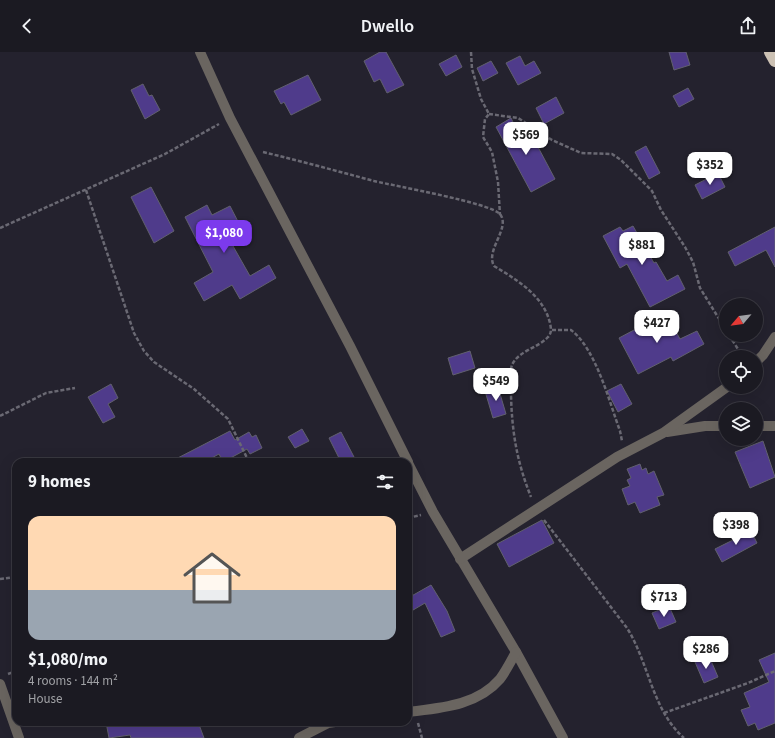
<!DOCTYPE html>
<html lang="en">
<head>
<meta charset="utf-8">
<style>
	:root { --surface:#1b1a22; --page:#24232a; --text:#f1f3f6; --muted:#a0a1a5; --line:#393840; --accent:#7c3aed }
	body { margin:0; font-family:"Source Sans 3",sans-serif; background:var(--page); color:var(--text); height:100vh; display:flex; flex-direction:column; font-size:15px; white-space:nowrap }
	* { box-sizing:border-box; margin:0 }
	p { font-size:13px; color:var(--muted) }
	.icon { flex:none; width:22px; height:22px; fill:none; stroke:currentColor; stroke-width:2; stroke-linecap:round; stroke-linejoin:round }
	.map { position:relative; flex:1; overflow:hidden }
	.details { position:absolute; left:12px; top:406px; width:400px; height:268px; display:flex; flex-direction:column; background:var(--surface); border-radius:12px; box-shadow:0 4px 16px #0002,0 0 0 1px var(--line) }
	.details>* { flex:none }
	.needle { width:26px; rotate:241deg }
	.tools { position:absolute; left:719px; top:246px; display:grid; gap:8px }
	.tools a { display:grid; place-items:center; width:44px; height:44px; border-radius:50%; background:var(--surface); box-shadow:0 4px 16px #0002,0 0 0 1px var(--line); font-size:20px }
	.price { position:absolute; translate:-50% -34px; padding:0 9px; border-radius:8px; background:#fff; color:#222; font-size:13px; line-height:26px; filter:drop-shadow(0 1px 2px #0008) }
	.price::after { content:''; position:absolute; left:50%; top:24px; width:12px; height:9px; margin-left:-6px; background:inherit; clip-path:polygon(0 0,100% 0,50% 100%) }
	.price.on { background:var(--accent); color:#fff }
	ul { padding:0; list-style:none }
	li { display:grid; align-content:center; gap:8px; height:212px; padding:0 16px }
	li+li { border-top:1px solid var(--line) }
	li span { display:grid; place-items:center; height:124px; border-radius:12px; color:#555 }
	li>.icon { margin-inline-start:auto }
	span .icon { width:72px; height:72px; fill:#fffc; stroke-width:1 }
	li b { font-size:17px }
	h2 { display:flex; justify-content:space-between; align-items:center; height:48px; padding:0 16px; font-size:17px }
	header { display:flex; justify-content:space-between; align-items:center; height:52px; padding:0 16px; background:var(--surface); font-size:18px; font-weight:600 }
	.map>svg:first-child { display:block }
	.building { fill:#4f3b8b; stroke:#61606e }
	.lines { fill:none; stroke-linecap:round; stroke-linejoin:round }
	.path { stroke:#6a6973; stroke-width:2.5; stroke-dasharray:4 2; stroke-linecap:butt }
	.minor { stroke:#6a6560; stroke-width:10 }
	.highway { stroke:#ccc1b4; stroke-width:12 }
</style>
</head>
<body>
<header><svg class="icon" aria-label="back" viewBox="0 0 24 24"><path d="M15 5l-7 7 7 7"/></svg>Dwello<svg class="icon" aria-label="share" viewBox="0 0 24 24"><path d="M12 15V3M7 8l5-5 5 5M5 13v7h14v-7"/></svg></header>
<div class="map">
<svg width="775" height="686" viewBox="0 0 775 686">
	<rect width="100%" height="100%" fill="#24222e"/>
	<g class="building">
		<path d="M 380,0 L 386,0 L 404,33 L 387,41 L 380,27 L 374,30 L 364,9 Z"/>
		<path d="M 669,0 L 686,0 L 690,13 L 674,18 Z"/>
		<path d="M 456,3 L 462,15 L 446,24 L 439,12 Z"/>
		<path d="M 520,4 L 525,14 L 534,9 L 541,21 L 518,33 L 506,11 Z"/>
		<path d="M 491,9 L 498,21 L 483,29 L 477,16 Z"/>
		<path d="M 308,23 L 321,48 L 291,63 L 284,50 L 281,52 L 274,39 Z"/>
		<path d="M 143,32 L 149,44 L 152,43 L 160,58 L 145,67 L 131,38 Z"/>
		<path d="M 688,36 L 694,47 L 679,55 L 673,44 Z"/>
		<path d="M 556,45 L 564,61 L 544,72 L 536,56 Z"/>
		<path d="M 511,66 L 520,85 L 530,80 L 555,127 L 531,140 L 496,75 Z"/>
		<path d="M 646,94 L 660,121 L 649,127 L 635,100 Z"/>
		<path d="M 718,121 L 725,135 L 702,147 L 695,133 Z"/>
		<path d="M 151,135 L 174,179 L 154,191 L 131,145 Z"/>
		<path d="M 207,153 L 212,163 L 230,154 L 247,187 L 233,194 L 250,224 L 269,213 L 276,226 L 240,247 L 232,233 L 204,249 L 194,231 L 213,220 L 185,165 Z"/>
		<path d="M 633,174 L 654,211 L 656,210 L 667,229 L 678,223 L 685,237 L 650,255 L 627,212 L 620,216 L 603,184 L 620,175 L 623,179 Z"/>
		<path d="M 775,175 L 775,215 L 766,198 L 735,214 L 728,200 Z"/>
		<path d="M 666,261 L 680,287 L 697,279 L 704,292 L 673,309 L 671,305 L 638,322 L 619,286 Z"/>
		<path d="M 470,299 L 475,316 L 453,323 L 448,306 Z"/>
		<path d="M 111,332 L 118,346 L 108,352 L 115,365 L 103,371 L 88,345 Z"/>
		<path d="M 621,332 L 632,352 L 618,360 L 607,339 Z"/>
		<path d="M 498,335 L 506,362 L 493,366 L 485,339 Z"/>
		<path d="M 302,377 L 309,389 L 295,396 L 288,385 Z"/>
		<path d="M 230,379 L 235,388 L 249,380 L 252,385 L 256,383 L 262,396 L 250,402 L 247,397 L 223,410 L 219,402 L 204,410 L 170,410 Z"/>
		<path d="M 341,380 L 354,405 L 345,410 L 341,410 L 329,386 Z"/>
		<path d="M 763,389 L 775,425 L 750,436 L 735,400 Z"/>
		<path d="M 640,412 L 642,418 L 646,416 L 648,422 L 654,419 L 664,443 L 657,445 L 660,453 L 640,461 L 635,450 L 628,453 L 622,437 L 630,434 L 627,428 L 631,426 L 627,417 Z"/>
		<path d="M 542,468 L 554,491 L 509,515 L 497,492 Z"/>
		<path d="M 751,479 L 757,491 L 722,510 L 715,497 Z"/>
		<path d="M 431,533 L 447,559 L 455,579 L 441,585 L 425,551 L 408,561 L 408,546 Z"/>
		<path d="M 669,554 L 676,570 L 659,577 L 652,561 Z"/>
		<path d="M 775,601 L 775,671 L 758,678 L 755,671 L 748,674 L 741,658 L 750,655 L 744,641 L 769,630 L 759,608 Z"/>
		<path d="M 709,604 L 718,625 L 704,631 L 695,610 Z"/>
		<path d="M 106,670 L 198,670 L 204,686 L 131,686 L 130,683 L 109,686 Z"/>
	</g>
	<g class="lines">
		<g class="path">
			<path d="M 471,0 L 472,17 L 481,47 L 489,62 L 485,67 L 483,85 L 492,100 L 498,130 L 500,163"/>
			<path d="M 489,62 L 518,66 L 552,88 L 581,101 L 612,102 L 621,108 L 652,139 L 661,158 L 685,195 L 693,210 L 700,236 L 726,278"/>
			<path d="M 263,100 C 300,109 337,119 374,129 C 395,134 490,151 500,162 C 511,176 485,198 494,214 C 517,228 543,243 550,271 C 551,276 552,281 548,285 C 538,296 518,299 512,313 C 509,322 510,334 511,343 C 512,381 517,410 531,445"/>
			<path d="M 86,138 L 134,281 L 144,299 L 154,310 L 194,337 L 228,367 L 249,410"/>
			<path d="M 0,176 L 165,102 L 219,72"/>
			<path d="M 552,278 L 571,278 C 596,297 609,349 620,379 L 622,389"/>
			<path d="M 729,283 L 743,305"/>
			<path d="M 0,364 L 46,341 L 75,336"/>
			<path d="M 408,466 L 421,463"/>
			<path d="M 544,468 L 627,576 C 649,611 652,658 684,686"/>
			<path d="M 0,527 L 16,525"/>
			<path d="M 8,622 L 16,619"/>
			<path d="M 664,661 L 748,631 L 775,619"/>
			<path d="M 418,671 L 422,686"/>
		</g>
		<g class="minor">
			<path d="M 200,0 L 230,66 L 350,294 L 408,410"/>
			<path d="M 756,310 L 763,303 L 775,285"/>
			<path d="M 756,374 L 775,374"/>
			<path d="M 667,380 L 705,374 L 726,374"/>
			<path d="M 408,411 L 433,460 L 516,600 L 563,686"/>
			<path d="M 460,507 L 617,405 L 663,381 L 727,335"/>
			<path d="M 0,632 L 19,686"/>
			<path d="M 408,660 C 440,656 477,654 500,627 C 506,619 511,609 516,600"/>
			<path d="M 299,686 L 328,671 L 335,670"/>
		</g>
		<path class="highway" d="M 770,0 L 775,9"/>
	</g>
</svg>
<div class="tools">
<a><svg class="needle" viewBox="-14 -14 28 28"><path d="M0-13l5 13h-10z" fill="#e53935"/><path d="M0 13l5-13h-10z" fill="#a0a1a5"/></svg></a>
<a><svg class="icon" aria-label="locate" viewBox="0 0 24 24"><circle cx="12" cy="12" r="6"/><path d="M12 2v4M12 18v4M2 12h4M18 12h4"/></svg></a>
<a><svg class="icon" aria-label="layers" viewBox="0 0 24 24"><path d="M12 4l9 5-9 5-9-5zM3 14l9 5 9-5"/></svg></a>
</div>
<b class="price" style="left:526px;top:104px">$569</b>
<b class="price" style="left:710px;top:134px">$352</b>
<b class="price on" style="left:224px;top:202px">$1,080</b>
<b class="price" style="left:642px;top:214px">$881</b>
<b class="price" style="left:657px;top:292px">$427</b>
<b class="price" style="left:496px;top:350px">$549</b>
<b class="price" style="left:736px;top:494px">$398</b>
<b class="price" style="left:664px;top:566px">$713</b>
<b class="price" style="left:706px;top:618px">$286</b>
<section class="details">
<h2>9 homes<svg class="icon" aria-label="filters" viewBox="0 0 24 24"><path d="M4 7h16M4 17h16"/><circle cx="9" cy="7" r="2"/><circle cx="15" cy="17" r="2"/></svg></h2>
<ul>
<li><span style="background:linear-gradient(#ffd9b3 60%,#9aa5b1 0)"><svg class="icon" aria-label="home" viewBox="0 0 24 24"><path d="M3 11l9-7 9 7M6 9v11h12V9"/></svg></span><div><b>$1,080/mo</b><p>4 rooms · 144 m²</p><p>House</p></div></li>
</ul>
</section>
</div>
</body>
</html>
